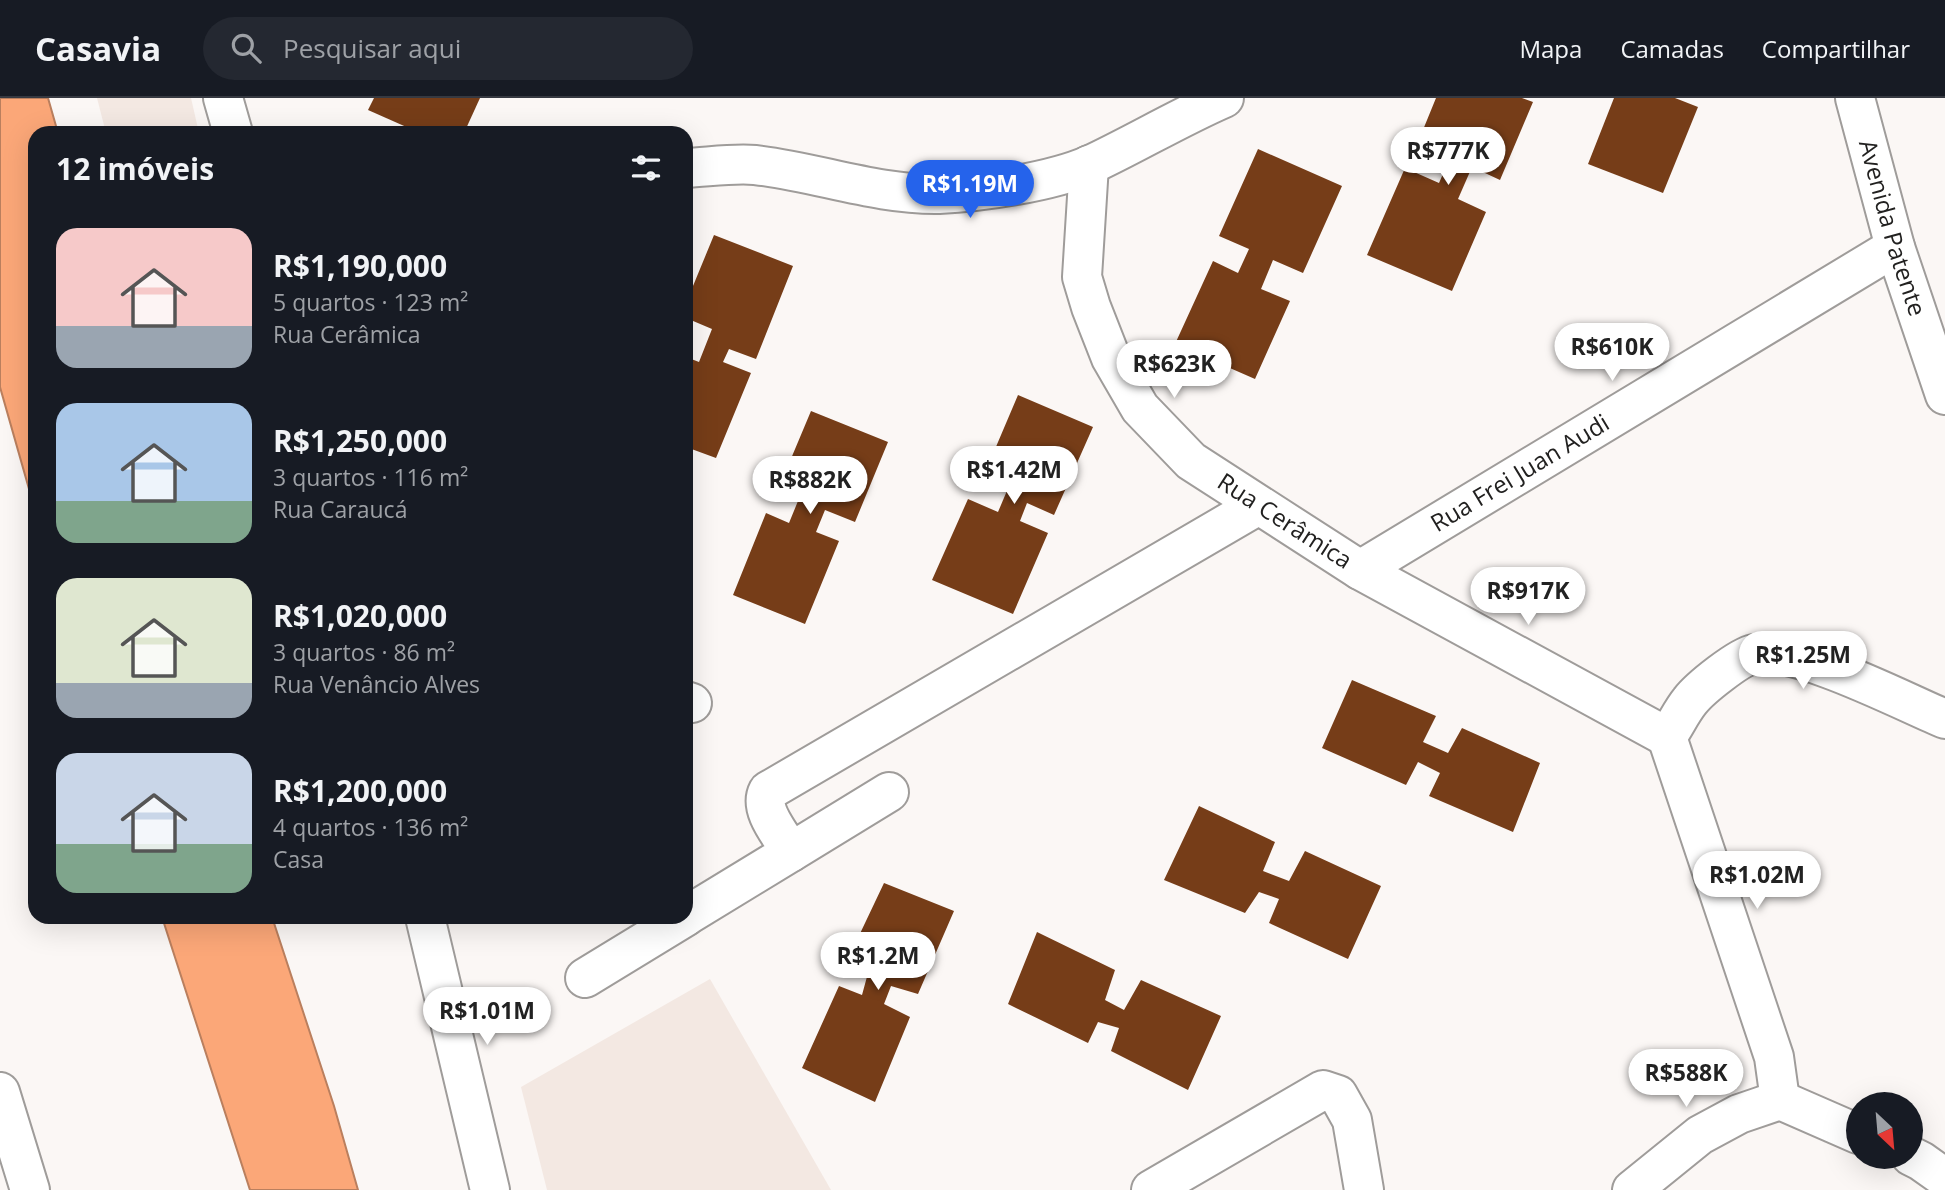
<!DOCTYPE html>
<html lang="pt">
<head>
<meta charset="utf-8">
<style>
	:root { --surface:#171b24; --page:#242831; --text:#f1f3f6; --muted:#9ea1a6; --line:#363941; --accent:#2563eb }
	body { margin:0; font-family:"Open Sans",sans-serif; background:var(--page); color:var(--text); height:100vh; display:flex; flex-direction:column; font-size:26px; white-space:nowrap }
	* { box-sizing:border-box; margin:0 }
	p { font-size:23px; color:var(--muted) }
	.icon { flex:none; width:38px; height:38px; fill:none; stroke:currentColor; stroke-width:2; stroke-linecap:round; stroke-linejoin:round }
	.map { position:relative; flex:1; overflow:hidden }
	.panel { position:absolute; left:28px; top:28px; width:665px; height:798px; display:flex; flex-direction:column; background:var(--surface); border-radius:21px; box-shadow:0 7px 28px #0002 }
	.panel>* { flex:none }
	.needle { width:46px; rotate:154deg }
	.fabs { position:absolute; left:1846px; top:994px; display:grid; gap:14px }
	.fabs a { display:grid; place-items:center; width:77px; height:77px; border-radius:50%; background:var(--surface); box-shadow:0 7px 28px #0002; font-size:35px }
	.price { position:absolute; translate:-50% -60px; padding:0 16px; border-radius:24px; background:#fff; color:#222; font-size:23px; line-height:46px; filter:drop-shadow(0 2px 4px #0008) }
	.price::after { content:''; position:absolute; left:50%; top:42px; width:21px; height:16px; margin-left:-10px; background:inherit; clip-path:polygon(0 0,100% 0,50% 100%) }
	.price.on { background:var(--accent); color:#fff }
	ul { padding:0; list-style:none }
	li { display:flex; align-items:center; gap:21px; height:175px; padding:0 28px }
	li span { display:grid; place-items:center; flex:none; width:196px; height:140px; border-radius:21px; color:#555 }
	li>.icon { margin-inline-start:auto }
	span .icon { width:84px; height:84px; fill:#fffc; stroke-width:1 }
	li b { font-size:30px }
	h2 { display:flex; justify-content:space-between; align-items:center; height:84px; padding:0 28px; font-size:30px }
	header { display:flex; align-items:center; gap:42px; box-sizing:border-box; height:98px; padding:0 35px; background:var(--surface); border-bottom:2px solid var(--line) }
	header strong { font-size:33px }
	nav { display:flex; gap:38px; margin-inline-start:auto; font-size:24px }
	.search { width:490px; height:63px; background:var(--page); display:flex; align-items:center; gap:18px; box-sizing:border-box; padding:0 24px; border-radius:38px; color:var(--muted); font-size:26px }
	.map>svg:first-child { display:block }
	.built { fill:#f3e8e2 }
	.water { fill:#fba778; stroke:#ba7f5e; stroke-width:2 }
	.building { fill:#763d18 }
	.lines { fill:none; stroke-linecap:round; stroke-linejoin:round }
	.minor-casing { stroke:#9f9c9a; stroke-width:42 }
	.major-casing { stroke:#9f9c9a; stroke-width:42 }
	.minor { stroke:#fff; stroke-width:38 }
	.major { stroke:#fff; stroke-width:38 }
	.labels { text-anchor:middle; stroke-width:7; stroke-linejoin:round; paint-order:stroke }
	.street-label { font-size:24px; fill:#222120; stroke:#fff }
</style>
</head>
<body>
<header>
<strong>Casavia</strong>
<div class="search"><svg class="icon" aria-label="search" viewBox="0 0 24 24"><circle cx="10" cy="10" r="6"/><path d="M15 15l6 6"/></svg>Pesquisar aqui</div>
<nav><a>Mapa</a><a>Camadas</a><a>Compartilhar</a></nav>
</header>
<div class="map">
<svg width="1945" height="1092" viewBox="0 0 1945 1092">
	<rect width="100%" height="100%" fill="#fbf7f5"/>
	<g class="built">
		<path d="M 97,0 L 191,0 L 199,35 L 106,35 Z"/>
		<path d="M 710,881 L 831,1092 L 547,1092 L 521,989 Z"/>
	</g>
	<g class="water">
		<path d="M 0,0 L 48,0 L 58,35 L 35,35 L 35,412 L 0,289 Z"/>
		<path d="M 162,819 L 272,819 L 334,1008 L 358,1092 L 250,1092 Z"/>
	</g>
	<g class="building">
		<path d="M 374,0 L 480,0 L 464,35 L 420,35 L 368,12 Z"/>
		<path d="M 1436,0 L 1522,0 L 1533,4 L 1500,82 L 1472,69 L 1458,101 L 1486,114 L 1452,193 L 1367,157 L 1405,70 L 1439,85 L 1449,62 L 1416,49 Z"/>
		<path d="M 1614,0 L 1675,0 L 1698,9 L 1663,95 L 1588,66 Z"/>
		<path d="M 1258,51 L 1342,88 L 1303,175 L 1273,162 L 1261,191 L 1290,203 L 1255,281 L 1175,246 L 1213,163 L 1238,175 L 1249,151 L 1219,138 Z"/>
		<path d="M 714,137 L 793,168 L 756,261 L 729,251 L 723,264 L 751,275 L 716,360 L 686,349 L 686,259 L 699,264 L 712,231 L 686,220 L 686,205 Z"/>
		<path d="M 1018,297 L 1093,329 L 1054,417 L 1027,405 L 1020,423 L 1048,435 L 1013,516 L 932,482 L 968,401 L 998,414 L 1009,388 L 984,377 Z"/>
		<path d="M 811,313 L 888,344 L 855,424 L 825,412 L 816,434 L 839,443 L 805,526 L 733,497 L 766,415 L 789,425 L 798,403 L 777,394 Z"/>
		<path d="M 1352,582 L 1436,618 L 1423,644 L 1448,655 L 1462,630 L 1540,665 L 1513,734 L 1429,698 L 1440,675 L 1418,664 L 1406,687 L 1322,650 Z"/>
		<path d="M 1199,708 L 1275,744 L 1263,773 L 1289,783 L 1305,753 L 1381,788 L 1348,861 L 1269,825 L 1279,801 L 1259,794 L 1245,815 L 1164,782 Z"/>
		<path d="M 884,785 L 954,813 L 918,896 L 891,888 L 884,906 L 910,919 L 875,1004 L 802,970 L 839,888 L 862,897 L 868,875 L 847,863 Z"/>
		<path d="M 1037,834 L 1115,872 L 1105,902 L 1124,912 L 1141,882 L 1221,918 L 1188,992 L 1111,953 L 1119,930 L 1098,924 L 1088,945 L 1008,906 Z"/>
	</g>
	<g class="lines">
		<g class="minor-casing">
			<g id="minor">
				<path d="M 223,0 L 233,35"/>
				<path id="s1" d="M 1855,0 L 1895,149 L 1945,297"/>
				<path id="s2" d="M 1089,67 L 1082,179 L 1091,209 L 1111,260 L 1140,310 L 1191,363 L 1360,472 L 1667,639"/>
				<path d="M 686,70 C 708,69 733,65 755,67 C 817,74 876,97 939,96 C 982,94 1051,84 1090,67 C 1135,46 1178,20 1224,0"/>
				<path id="s3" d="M 1360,472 L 1895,149"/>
				<path d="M 686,603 L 692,605"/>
				<path d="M 1667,639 L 1774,959 L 1780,1002"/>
				<path d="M 1667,639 C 1675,628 1681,614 1690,603 C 1700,590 1739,559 1754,556 C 1797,548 1902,603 1945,621"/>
				<path d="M 791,754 L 889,694"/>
				<path d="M 686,818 L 791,754 C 782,738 758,712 768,693 L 1257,408"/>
				<path d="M 425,819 L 490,1092"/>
				<path d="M 585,880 L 685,819"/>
				<path d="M 1911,1058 L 1921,1063 L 1945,1080"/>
				<path d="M 1151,1092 L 1323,992 L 1338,997 L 1352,1022 L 1364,1092"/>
				<path d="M 1632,1092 L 1700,1037 L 1739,1016 L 1780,1002 L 1858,1036"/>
			</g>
		</g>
		<g class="major-casing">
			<path id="major" d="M 0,994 L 30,1092"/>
		</g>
		<use href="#minor" class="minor"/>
		<use href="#major" class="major"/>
	</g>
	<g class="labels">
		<g class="street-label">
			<text dy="8" stroke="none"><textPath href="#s1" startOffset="135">Avenida Patente</textPath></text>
			<text dy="8" stroke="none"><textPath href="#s3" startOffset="187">Rua Frei Juan Audi</textPath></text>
			<text dy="8" stroke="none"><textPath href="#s2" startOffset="441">Rua Cerâmica</textPath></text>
		</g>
	</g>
</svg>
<div class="fabs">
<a><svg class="needle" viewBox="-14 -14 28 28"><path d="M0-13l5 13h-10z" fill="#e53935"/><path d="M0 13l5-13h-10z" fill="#9ea1a6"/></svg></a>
</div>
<b class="price" style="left:1448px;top:89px">R$777K</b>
<b class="price on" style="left:970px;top:122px">R$1.19M</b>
<b class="price" style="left:1612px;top:285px">R$610K</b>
<b class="price" style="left:1174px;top:302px">R$623K</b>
<b class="price" style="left:1014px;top:408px">R$1.42M</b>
<b class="price" style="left:810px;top:418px">R$882K</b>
<b class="price" style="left:1528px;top:529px">R$917K</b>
<b class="price" style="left:1803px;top:593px">R$1.25M</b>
<b class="price" style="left:1757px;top:813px">R$1.02M</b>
<b class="price" style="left:878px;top:894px">R$1.2M</b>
<b class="price" style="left:487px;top:949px">R$1.01M</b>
<b class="price" style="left:1686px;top:1011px">R$588K</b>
<section class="panel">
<h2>12 imóveis<svg class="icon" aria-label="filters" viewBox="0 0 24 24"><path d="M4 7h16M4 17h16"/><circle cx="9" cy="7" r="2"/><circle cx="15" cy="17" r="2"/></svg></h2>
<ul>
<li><span style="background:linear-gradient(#f6c9c9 70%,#9aa5b1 0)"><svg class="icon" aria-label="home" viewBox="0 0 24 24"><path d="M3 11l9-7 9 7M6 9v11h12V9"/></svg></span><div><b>R$1,190,000</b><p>5 quartos · 123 m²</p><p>Rua Cerâmica</p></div></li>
<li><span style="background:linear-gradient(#a9c7e8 70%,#7fa58c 0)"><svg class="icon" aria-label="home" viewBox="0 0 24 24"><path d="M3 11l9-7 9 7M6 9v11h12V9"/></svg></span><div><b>R$1,250,000</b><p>3 quartos · 116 m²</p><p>Rua Caraucá</p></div></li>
<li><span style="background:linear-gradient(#dfe7d0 75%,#9aa5b1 0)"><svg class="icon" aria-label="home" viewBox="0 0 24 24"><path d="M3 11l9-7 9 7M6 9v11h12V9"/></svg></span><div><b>R$1,020,000</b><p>3 quartos · 86 m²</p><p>Rua Venâncio Alves</p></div></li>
<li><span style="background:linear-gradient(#c9d6e8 65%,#7fa58c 0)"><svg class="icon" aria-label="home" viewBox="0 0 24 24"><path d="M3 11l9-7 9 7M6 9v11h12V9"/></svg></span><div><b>R$1,200,000</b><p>4 quartos · 136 m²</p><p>Casa</p></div></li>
</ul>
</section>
</div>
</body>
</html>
